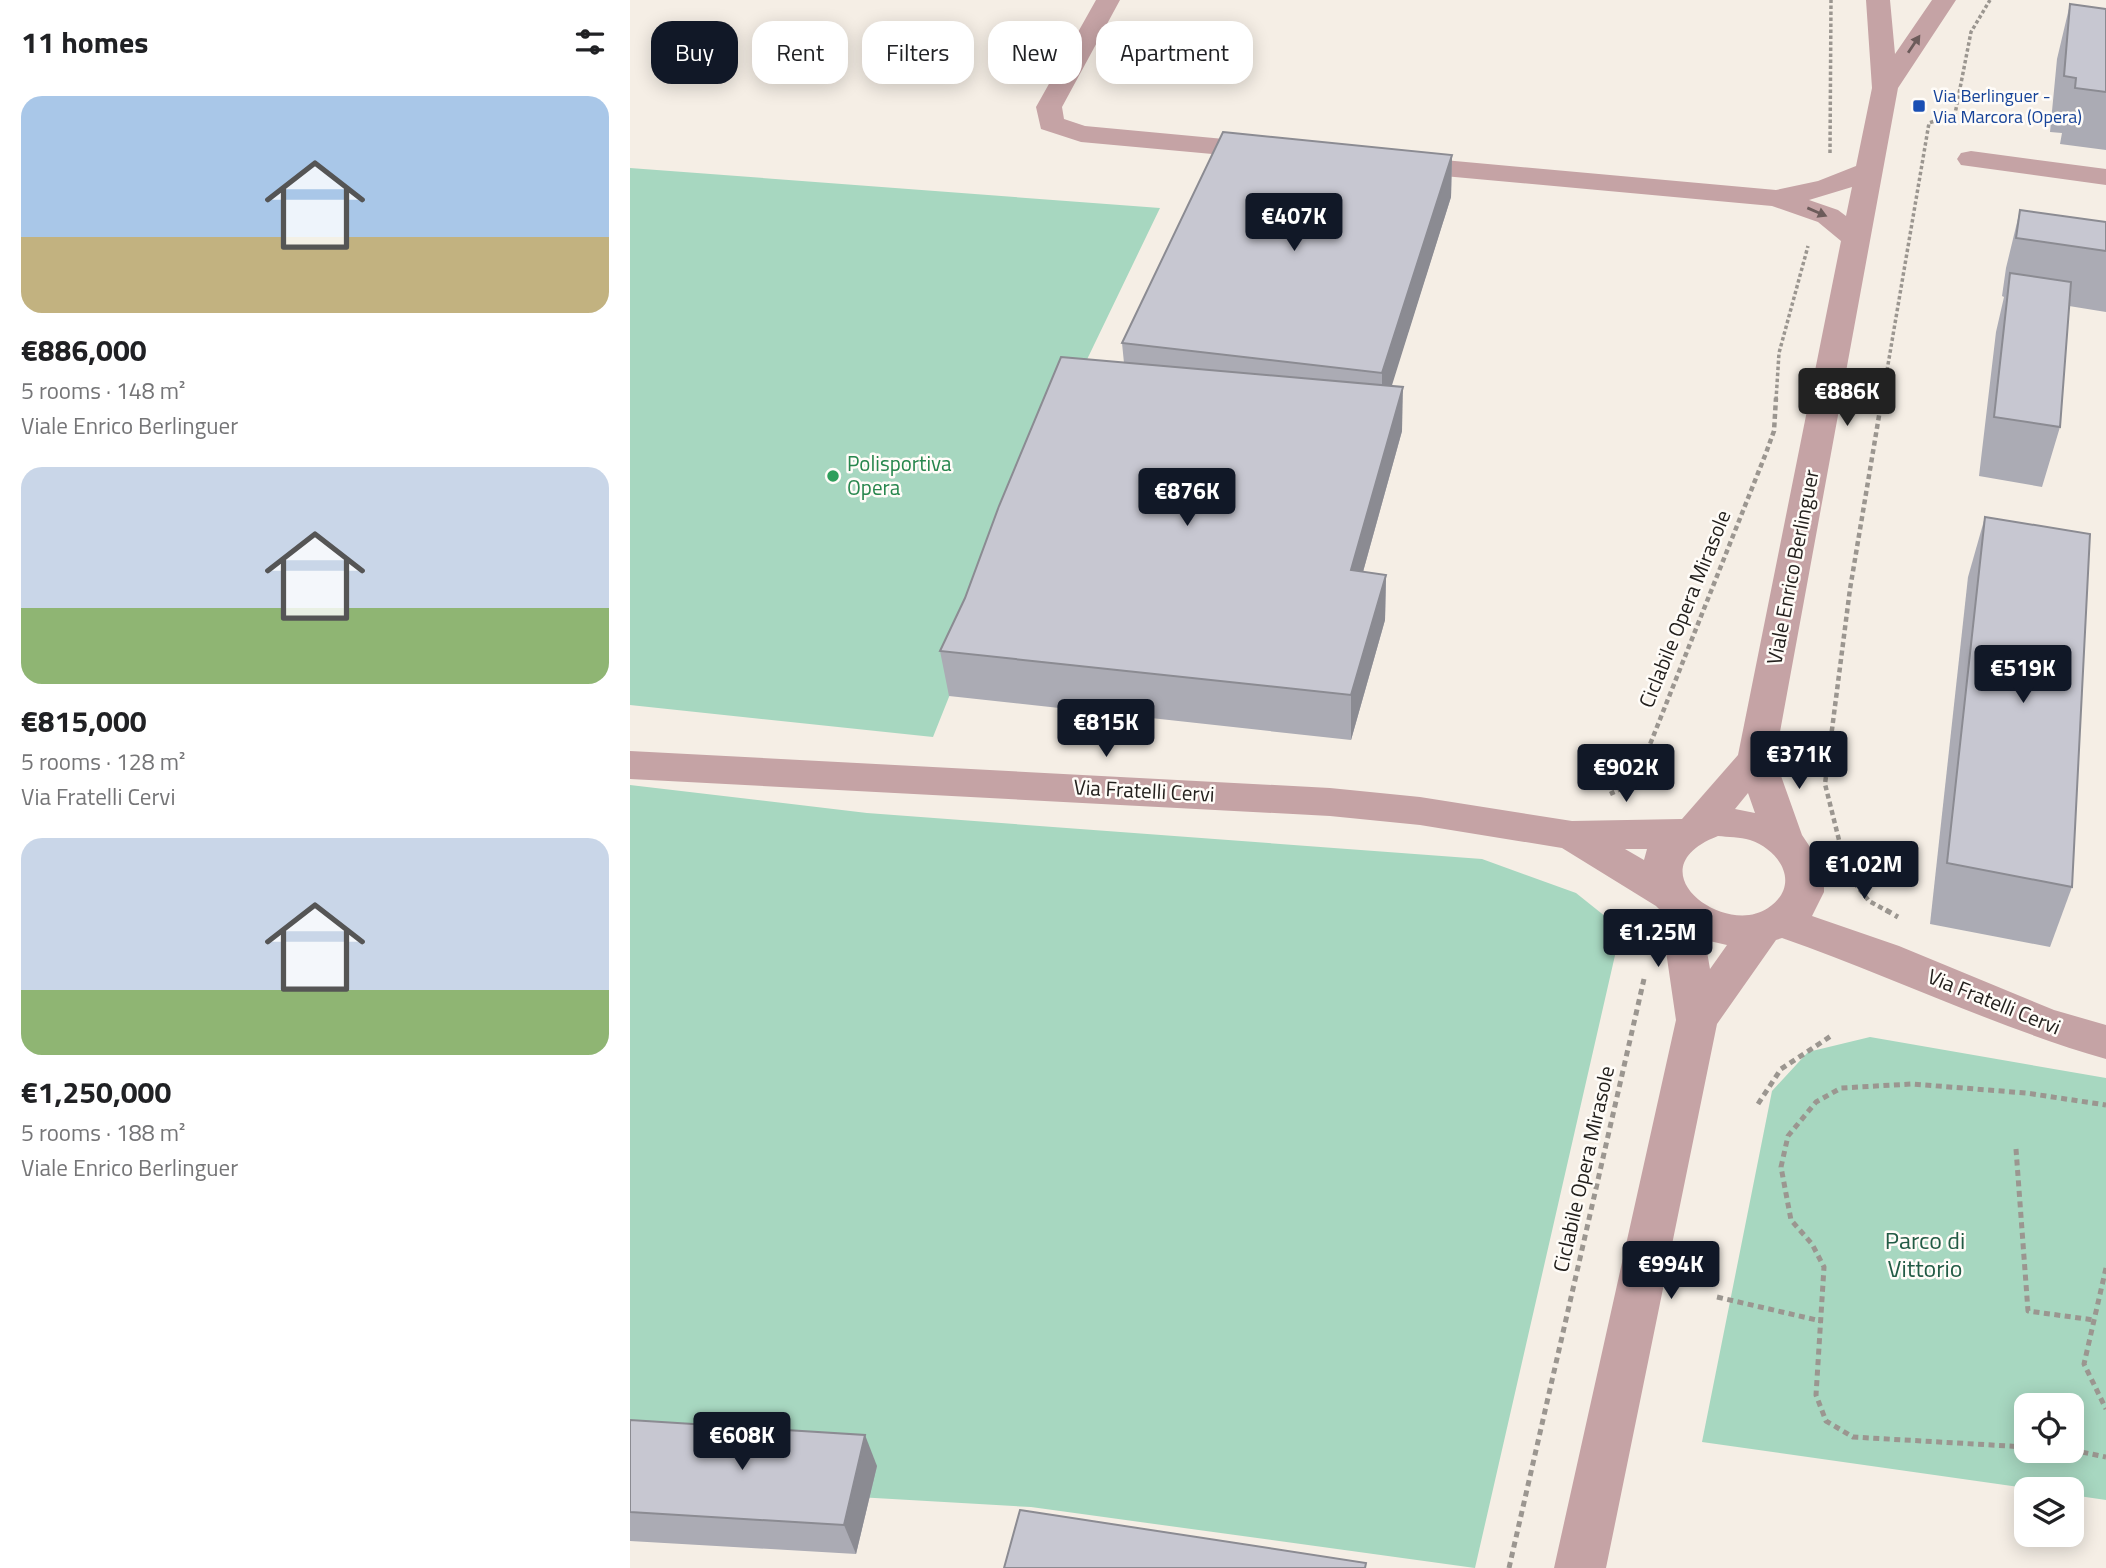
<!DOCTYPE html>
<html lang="en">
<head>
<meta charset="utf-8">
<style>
	:root { --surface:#fff; --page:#f2f2f2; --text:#202124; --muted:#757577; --accent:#111827 }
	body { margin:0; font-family:"Titillium Web",sans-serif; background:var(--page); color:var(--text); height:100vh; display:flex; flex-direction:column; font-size:26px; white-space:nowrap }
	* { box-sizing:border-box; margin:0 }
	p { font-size:23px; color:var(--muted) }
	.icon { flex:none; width:38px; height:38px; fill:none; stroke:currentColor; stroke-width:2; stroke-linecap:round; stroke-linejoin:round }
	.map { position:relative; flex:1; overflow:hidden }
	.side { display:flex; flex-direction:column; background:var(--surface); width:630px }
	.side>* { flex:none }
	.hud { position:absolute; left:21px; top:21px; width:665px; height:63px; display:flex; gap:14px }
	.fabs { position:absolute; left:1384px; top:1393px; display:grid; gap:14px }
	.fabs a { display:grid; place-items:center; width:70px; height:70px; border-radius:14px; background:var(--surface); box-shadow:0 4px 18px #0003; font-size:35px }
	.price { position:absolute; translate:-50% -60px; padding:0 16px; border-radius:7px; background:var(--accent); color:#fff; font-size:23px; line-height:46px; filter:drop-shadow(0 2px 4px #0008) }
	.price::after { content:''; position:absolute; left:50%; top:42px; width:21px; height:16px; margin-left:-10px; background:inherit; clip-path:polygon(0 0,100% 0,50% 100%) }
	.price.current { background:#222; color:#fff }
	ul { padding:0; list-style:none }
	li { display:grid; align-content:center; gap:14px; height:371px; padding:0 21px }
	li span { display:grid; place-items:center; height:217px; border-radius:21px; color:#555 }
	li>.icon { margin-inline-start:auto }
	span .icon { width:126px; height:126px; fill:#fffc; stroke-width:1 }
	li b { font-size:30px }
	h2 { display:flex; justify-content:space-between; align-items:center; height:84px; padding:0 21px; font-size:30px }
	.chip { padding:0 24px; border-radius:21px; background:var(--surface); box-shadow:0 4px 18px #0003; font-size:24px; line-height:63px }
	.chip.current { background:var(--accent); color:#fff }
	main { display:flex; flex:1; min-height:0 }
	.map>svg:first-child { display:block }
	.green { fill:#a7d7c0; fill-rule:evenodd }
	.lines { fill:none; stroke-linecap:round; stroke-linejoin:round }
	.path-far2 { stroke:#9b9690; stroke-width:3.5; stroke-dasharray:3.5 2.5; stroke-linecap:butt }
	.path-far1 { stroke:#9b9690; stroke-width:4.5; stroke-dasharray:5 3.5; stroke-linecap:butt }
	.path { stroke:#9b9690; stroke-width:5; stroke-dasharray:6 4.5; stroke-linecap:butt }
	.minor { fill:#c5a3a5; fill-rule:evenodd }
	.wall { fill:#ababb4 }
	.shaded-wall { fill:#8b8b92 }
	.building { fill:#c7c7d1; stroke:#8b8b92; stroke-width:2 }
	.oneway { fill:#6c5b5a }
	.transit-dot { fill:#1a4fb4; stroke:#fffcf8; stroke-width:2.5 }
	.leisure-dot { fill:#2e9e5b; stroke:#fffcf8; stroke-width:2.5 }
	.labels { text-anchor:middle; stroke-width:5; stroke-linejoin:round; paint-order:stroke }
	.far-transit-label { font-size:18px; fill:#164399; stroke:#fffcf8; text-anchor:start }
	.leisure-label { font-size:21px; fill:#27864d; stroke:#fffcf8; text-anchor:start }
	.street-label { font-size:21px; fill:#23201d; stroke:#fffcf8 }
	.near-park-label { font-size:24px; fill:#225b45; stroke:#fffcf8 }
</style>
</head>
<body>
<main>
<section class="side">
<h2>11 homes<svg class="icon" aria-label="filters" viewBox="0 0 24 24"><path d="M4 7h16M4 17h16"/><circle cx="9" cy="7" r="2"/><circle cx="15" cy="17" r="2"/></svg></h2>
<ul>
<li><span style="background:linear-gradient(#a9c7e8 65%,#c2b280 0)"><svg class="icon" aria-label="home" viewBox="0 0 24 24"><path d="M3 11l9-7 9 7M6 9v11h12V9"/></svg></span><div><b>€886,000</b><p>5 rooms · 148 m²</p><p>Viale Enrico Berlinguer</p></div></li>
<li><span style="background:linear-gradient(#c9d6e8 65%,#8fb573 0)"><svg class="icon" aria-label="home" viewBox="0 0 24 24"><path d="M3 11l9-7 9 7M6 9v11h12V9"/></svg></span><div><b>€815,000</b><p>5 rooms · 128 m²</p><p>Via Fratelli Cervi</p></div></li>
<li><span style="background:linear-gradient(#c9d6e8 70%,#8fb573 0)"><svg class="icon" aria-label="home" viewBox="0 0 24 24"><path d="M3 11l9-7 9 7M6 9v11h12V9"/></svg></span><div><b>€1,250,000</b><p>5 rooms · 188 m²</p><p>Viale Enrico Berlinguer</p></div></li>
</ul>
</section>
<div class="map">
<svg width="1476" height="1568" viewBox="0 0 1476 1568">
	<rect width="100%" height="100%" fill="#f5eee5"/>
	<g class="green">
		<path d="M 0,168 L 530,208 L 437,401 L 303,737 L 0,705 Z"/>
		<path d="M 0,785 L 237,813 L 852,859 L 946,893 L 991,929 L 845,1568 L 401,1507 L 0,1484 Z"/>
		<path d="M 1240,1037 L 1476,1078 L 1476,1500 L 1442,1495 L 1442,1489 L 1403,1489 L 1072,1442 L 1142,1091 L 1178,1052 ZM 1396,1405 L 1442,1405 L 1442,1451 L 1396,1451 Z"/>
	</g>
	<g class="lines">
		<g class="path-far2">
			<path d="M 1200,153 L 1201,0"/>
			<path d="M 1146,400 L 1149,353 L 1178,246"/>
			<path d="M 1252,400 L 1299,123 L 1325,114 L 1341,32 L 1360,0"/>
		</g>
		<g class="path-far1">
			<path d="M 980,794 L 1001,784 L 1011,767 L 1136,453 L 1144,431 L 1146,398"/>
			<path d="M 1211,848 L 1195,784 L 1220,589 L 1252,398"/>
			<path d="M 1219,876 L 1239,901 L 1259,912"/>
		</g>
		<g class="path">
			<path d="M 1256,910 L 1268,917"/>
			<path d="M 1128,1104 L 1151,1069 L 1201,1036"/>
			<path d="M 1386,1149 L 1398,1311 L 1464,1320"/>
			<path d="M 1476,1268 L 1454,1364 L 1476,1409"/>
			<path d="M 1087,1297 L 1191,1321"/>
			<path d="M 1396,1447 L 1223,1437 L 1196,1421 L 1186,1395 L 1194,1267 L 1182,1244 L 1161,1220 L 1151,1167 L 1158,1136 L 1186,1102 L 1211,1088 L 1282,1084 L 1396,1093 L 1476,1105"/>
			<path d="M 1442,1450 L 1476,1457"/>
			<path d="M 879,1568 L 1014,979"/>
		</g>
		<g class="minor">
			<path d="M 466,0 L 490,0 L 432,107 L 434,119 L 455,126 L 637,143 L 647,145 L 651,151 L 647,157 L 637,159 L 451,142 L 411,129 L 406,107 Z"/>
			<path d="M 1236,0 L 1260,0 L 1265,54 L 1302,0 L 1326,0 L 1268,88 L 1145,759 L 1172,835 L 1194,868 L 1194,892 L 1182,916 L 1269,946 L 1424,1010 L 1476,1025 L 1476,1059 C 1365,1027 1261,976 1152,938 L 1146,940 L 1087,1024 L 976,1568 L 924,1568 L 1046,1020 L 1030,910 L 1026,906 L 932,848 L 790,825 L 700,816 L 0,779 L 0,751 L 700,788 L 790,797 L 942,821 L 1052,819 L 1108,755 L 1211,241 L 1188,222 L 1142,206 L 770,172 L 760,170 L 756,164 L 760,158 L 770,156 L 1146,190 L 1188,181 L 1226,166 L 1242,88 ZM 1222,187 L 1216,216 L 1208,210 L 1179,200 ZM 1118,793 L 1125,813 L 1105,809 ZM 1088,836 C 1098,837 1110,837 1120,840 C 1152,851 1171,886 1138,908 C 1094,938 1002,869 1088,836 ZM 995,849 L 1017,849 L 1014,860 ZM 1075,940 L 1097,945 L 1080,969 Z"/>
			<path d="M 1341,151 L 1476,169 L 1476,185 L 1331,165 L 1327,159 L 1331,153 Z"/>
		</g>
	</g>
	<g class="wall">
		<path d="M 1440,4 L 1476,9 L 1476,150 L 1430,144 L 1432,133 L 1420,132 L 1427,59 Z"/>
		<path d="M 822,155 L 821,197 L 761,386 L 772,431 L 733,572 L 756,575 L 755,620 L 721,740 L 319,696 L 310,651 L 494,363 L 492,343 Z"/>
		<path d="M 1390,210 L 1476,222 L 1476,312 L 1439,306 L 1430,427 L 1412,487 L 1349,476 L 1366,332 L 1374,297 L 1372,296 L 1376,268 Z"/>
		<path d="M 1355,517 L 1442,887 L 1420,947 L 1300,924 L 1338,577 Z"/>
		<path d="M 0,1420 L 247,1466 L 226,1554 L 0,1541 Z"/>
	</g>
	<g class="shaded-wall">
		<path d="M 822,155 L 821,197 L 752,417 L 752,373 Z"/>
		<path d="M 773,387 L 772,431 L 721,615 L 721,570 Z"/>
		<path d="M 756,575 L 755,620 L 721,740 L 721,695 Z"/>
		<path d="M 235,1435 L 247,1466 L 226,1554 L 214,1525 Z"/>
	</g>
	<g class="building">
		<path d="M 1440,4 L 1476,9 L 1476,92 L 1445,88 L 1446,78 L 1434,76 Z"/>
		<path d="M 593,132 L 822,155 L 752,373 L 492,343 Z"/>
		<path d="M 1390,210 L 1476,222 L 1476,251 L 1386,238 Z"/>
		<path d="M 1380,273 L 1441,282 L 1430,427 L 1364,417 Z"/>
		<path d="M 431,357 L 773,387 L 721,570 L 756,575 L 721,695 L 310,651 L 335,598 L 369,506 Z"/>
		<path d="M 1355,517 L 1460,534 L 1442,887 L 1317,863 Z"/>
		<path d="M 0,1420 L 235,1435 L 214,1525 L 0,1512 Z"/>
		<path d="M 390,1510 L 736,1563 L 735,1568 L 374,1568 Z"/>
	</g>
	<defs><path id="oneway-solid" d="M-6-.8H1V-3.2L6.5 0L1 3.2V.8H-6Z" transform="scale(1.75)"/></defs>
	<g class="oneway">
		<use href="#oneway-solid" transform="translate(1284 44) rotate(-56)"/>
		<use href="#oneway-solid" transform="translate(1187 212) rotate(23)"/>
	</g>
	<rect class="transit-dot" x="1282" y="99" width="14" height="14" rx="3.5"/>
	<circle class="leisure-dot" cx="203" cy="476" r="7"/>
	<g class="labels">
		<g class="far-transit-label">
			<text x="1303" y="102">Via Berlinguer -<tspan x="1303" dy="21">Via Marcora (Opera)</tspan></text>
		</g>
		<g class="leisure-label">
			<text x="217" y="471">Polisportiva<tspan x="217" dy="24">Opera</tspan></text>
		</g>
		<g class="street-label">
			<text transform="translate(1163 567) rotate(-79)" y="7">Viale Enrico Berlinguer</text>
			<text transform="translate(1055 609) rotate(-68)" y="7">Ciclabile Opera Mirasole</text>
			<text transform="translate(514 791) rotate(3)" y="7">Via Fratelli Cervi</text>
			<text transform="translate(1364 1002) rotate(22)" y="7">Via Fratelli Cervi</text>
			<text transform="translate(954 1169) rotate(-77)" y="7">Ciclabile Opera Mirasole</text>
		</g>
		<g class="near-park-label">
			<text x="1295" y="1249">Parco di<tspan x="1295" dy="28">Vittorio</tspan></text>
		</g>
	</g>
</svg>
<div class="fabs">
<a><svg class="icon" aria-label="locate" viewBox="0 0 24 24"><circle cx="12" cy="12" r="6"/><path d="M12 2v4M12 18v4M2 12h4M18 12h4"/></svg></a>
<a><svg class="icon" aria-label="layers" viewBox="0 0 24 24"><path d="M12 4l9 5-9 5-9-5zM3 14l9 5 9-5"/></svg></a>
</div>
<b class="price" style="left:664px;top:253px">€407K</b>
<b class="price current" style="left:1217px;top:428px">€886K</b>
<b class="price" style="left:557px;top:528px">€876K</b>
<b class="price" style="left:1393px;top:705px">€519K</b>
<b class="price" style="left:476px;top:759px">€815K</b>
<b class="price" style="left:1169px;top:791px">€371K</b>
<b class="price" style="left:996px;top:804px">€902K</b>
<b class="price" style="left:1234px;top:901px">€1.02M</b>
<b class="price" style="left:1028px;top:969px">€1.25M</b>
<b class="price" style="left:1041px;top:1301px">€994K</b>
<b class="price" style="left:112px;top:1472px">€608K</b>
<div class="hud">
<a class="chip current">Buy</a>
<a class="chip">Rent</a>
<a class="chip">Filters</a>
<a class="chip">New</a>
<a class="chip">Apartment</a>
</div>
</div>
</main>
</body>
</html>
